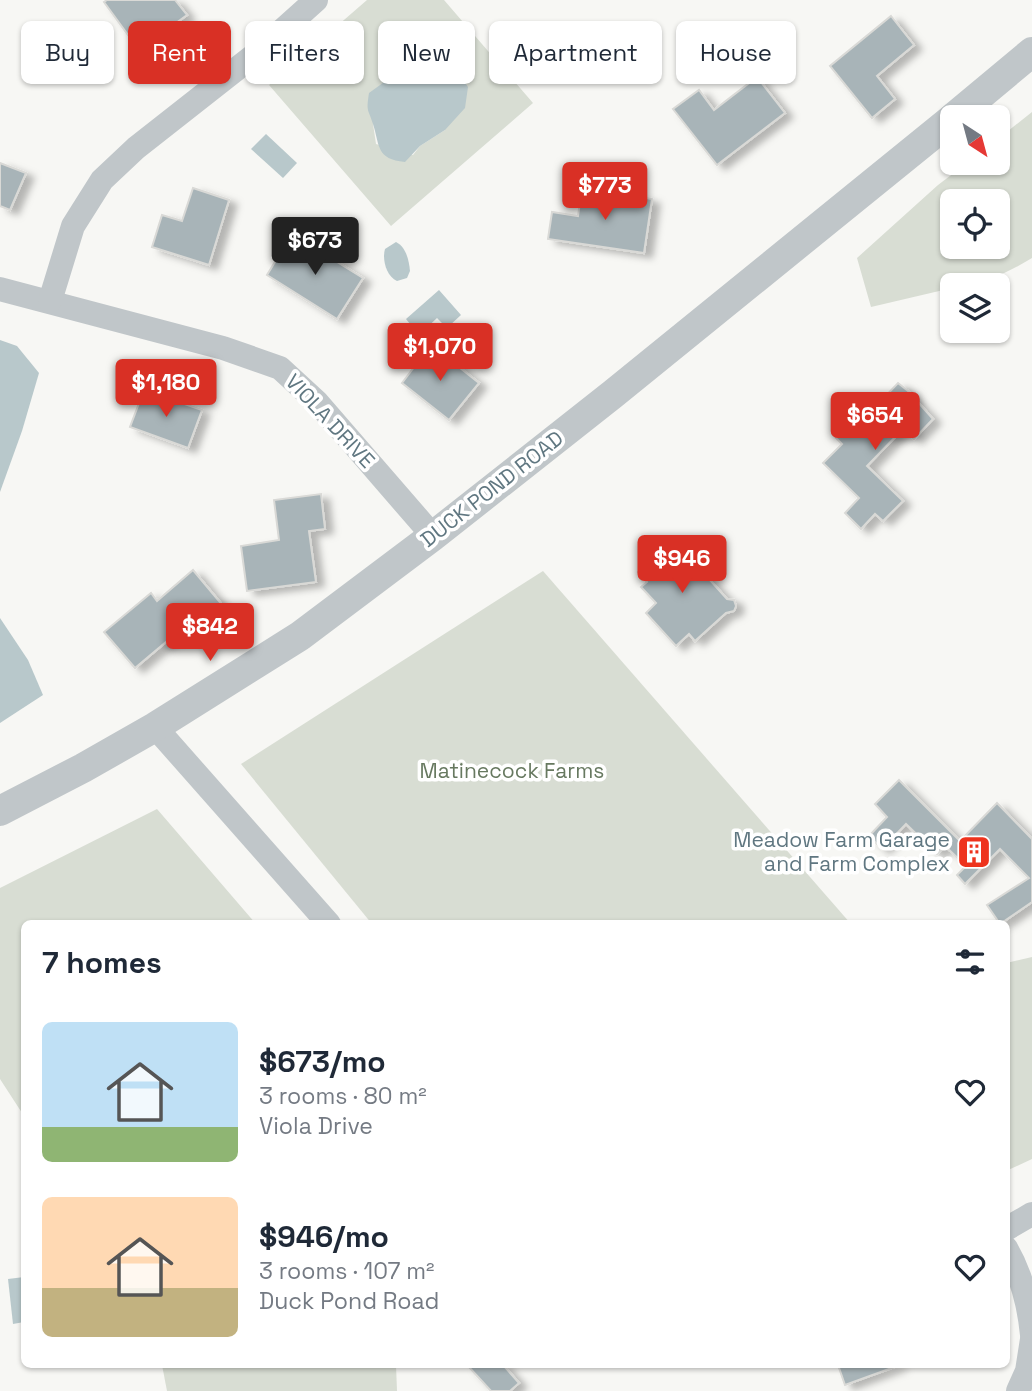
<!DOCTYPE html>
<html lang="en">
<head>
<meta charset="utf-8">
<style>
	:root { --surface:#fff; --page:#f2f2f3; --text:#1f2937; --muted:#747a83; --accent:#d93025 }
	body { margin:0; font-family:"Space Grotesk",sans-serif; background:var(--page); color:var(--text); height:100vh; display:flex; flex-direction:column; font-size:26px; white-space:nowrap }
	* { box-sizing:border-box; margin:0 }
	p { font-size:23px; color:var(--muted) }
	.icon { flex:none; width:38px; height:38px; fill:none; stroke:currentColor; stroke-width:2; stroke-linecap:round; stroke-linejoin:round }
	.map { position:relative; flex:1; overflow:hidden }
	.panel { position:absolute; left:21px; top:920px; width:989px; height:448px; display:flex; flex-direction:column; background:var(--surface); border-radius:10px; box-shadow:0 2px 5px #0004 }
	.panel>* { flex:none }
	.top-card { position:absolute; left:21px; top:21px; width:990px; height:63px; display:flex; gap:14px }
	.needle { width:46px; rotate:144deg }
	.fabs { position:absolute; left:940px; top:105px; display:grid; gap:14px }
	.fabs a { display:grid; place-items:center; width:70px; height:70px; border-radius:10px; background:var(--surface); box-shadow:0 2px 5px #0004; font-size:35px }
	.price { position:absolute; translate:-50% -60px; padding:0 16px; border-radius:7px; background:var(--accent); color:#fff; font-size:23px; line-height:46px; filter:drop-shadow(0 2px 4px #0008) }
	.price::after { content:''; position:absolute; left:50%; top:42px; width:21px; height:16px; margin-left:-10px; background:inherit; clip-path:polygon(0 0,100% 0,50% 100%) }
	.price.selected { background:#222; color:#fff }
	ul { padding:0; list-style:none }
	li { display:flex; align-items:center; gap:21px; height:175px; padding:0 21px }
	li span { display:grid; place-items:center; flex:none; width:196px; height:140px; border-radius:10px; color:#555 }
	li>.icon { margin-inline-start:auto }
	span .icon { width:84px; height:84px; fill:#fffc; stroke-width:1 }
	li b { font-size:30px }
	h2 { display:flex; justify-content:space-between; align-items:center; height:84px; padding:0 21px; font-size:30px }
	.chip { padding:0 24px; border-radius:10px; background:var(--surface); box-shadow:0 2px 5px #0004; font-size:24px; line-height:63px }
	.chip.selected { background:var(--accent); color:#fff }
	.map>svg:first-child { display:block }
	.green { fill:#d8ddd3; fill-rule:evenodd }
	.water { fill:#b8c8cb }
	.building { fill:#a8b4b8; stroke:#d9d9d6; stroke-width:2; filter:url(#shadow) }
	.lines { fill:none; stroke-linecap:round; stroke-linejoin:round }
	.minor { stroke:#c0c6c9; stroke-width:24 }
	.tertiary { stroke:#c0c6c9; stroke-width:30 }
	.labels { text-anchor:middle; stroke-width:7; stroke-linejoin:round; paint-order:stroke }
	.street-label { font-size:21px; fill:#607781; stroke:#fff }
	.park-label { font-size:21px; fill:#677960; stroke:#fff }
	.poi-label { font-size:21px; fill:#607781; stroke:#fff; text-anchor:end }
</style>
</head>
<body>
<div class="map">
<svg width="1032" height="1391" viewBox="0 0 1032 1391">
	<defs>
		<filter id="shadow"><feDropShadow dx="8" dy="4.5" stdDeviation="3.5" flood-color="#0004"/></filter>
	</defs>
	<rect width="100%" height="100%" fill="#f7f7f4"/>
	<g class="green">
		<path d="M 367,0 L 444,0 L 533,103 L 391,226 L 269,85 ZM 407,78 L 445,130 L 420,146 L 413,155 L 376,144 L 373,124 L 387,80 Z"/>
		<path d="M 1032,112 L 1032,258 C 1005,274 984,285 952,285 L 952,288 L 871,307 L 857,258 L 938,185 L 967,163 L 998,163 L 998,139 ZM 952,201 L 998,201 L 998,247 L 952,247 Z"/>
		<path d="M 543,571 L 851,924 L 372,924 L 241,764 Z"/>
		<path d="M 157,809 L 256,924 L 24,924 L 24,1116 L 0,1079 L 0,888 Z"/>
		<path d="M 1032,957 L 1032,1159 L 1006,1171 L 1006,963 Z"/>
		<path d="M 162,1365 L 396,1365 L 397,1391 L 167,1391 Z"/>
	</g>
	<g class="water">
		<path d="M 432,72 L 458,73 L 468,87 L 465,108 L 445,130 L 420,146 L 405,162 C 376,159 380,146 373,124 C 368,108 366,112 369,93 L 387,80 Z"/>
		<path d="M 266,134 L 297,163 L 283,178 L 251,149 Z"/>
		<path d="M 396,242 C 406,247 409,260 410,271 L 407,278 L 397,281 C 386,276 382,259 385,249 Z"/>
		<path d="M 439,290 L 461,315 L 449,326 L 447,323 L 444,325 L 437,318 L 419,335 L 406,319 Z"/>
		<path d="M 0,340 L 17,346 L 39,373 L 22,431 L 0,492 Z"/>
		<path d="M 0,618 L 28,660 L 43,695 L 0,723 Z"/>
		<path d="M 24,1277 L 24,1322 L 13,1324 L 8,1279 Z"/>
	</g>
	<g class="building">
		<path d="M 107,0 L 175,0 L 187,15 L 139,50 L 104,2 Z"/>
		<path d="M 891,16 L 914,45 L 877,76 L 895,99 L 872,118 L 830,66 Z"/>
		<path d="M 757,77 L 785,113 L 717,165 L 673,109 L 699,90 L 714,110 Z"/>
		<path d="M 0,163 L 26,173 L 10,210 L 0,206 Z"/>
		<path d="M 193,188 L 229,200 L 209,265 L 152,247 L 162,215 L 182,221 Z"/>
		<path d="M 582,188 L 652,199 L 644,253 L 548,239 L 552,212 L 578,216 Z"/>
		<path d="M 292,234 L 363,278 L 337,319 L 267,275 Z"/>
		<path d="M 431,345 L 479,383 L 449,420 L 402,383 Z"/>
		<path d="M 898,383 L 908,391 L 933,419 L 914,439 L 903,429 L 867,466 L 903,501 L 883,521 L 875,514 L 861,529 L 845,513 L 859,498 L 823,463 L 842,444 L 836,438 L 875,398 L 880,402 Z"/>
		<path d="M 144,390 L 202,410 L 188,448 L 130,427 Z"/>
		<path d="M 321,494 L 325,529 L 309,531 L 316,582 L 247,591 L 241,546 L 279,540 L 274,500 Z"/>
		<path d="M 674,540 L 727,599 L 734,600 L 736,606 L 734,611 L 726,613 L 695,641 L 689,634 L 676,646 L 646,613 L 656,603 L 641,587 L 647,582 L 638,572 Z"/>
		<path d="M 193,570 L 224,607 L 198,629 L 191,621 L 135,668 L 104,632 L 151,593 L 157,601 Z"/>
		<path d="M 899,780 L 960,841 L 997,803 L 1032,839 L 1032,902 L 1000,924 L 987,905 L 1029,878 L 1000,849 L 965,884 L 957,875 L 966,866 L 945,846 L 937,854 L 906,824 L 882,849 L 869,836 L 887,817 L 875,804 Z"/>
		<path d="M 467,1365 L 506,1365 L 504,1366 L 519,1383 L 510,1391 L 491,1391 Z"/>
		<path d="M 838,1365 L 900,1365 L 845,1385 Z"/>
	</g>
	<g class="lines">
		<g class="minor">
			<path d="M 0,289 L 223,348 L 280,368 L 317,402 L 433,536"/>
			<path d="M 50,301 L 73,226 L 102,180 L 136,148 L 257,53 L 316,0"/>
			<path d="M 155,727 L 329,924"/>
			<path d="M 1006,1229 L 1032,1214"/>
			<path d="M 1006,1248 C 1022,1276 1029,1303 1032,1335"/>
			<path d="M 1018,1391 L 1027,1371 L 1032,1339"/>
		</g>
		<g class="tertiary">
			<path d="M 954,117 L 1032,52"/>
			<path d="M 0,811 L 83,768 L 155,727 L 300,636 L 433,536 L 613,394 L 952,119"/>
		</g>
	</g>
	<defs>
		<g id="building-square" transform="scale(1.75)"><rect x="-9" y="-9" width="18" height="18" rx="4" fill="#ee331d" stroke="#fff"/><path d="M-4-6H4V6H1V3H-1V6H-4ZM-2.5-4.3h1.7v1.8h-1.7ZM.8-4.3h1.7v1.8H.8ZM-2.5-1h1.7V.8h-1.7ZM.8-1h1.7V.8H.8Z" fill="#fff"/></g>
	</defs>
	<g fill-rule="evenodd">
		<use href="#building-square" x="974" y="852"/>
	</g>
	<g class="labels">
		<g class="street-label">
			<text transform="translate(330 421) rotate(47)" y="7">VIOLA DRIVE</text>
			<text transform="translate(492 489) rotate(-38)" y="7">DUCK POND ROAD</text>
		</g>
		<g class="park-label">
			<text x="512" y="778">Matinecock Farms</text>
		</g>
		<g class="poi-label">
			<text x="950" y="847">Meadow Farm Garage<tspan x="950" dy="24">and Farm Complex</tspan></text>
		</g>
	</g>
</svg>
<div class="fabs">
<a><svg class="needle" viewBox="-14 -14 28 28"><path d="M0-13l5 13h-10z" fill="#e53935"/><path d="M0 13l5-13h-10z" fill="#747a83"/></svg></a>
<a><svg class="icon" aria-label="locate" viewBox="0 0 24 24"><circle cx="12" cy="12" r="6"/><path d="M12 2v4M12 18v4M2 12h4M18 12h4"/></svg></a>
<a><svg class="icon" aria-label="layers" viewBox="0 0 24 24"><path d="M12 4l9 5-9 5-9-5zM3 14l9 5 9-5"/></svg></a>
</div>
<b class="price" style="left:605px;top:222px">$773</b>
<b class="price selected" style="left:315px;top:277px">$673</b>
<b class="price" style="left:440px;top:383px">$1,070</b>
<b class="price" style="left:166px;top:419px">$1,180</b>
<b class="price" style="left:875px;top:452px">$654</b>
<b class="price" style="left:682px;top:595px">$946</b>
<b class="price" style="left:210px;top:663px">$842</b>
<div class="top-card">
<a class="chip">Buy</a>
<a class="chip selected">Rent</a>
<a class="chip">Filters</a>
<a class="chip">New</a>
<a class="chip">Apartment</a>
<a class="chip">House</a>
</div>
<section class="panel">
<h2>7 homes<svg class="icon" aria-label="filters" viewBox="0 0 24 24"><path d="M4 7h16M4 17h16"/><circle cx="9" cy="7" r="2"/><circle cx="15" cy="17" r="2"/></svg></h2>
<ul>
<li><span style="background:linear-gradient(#bfe0f5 75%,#8fb573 0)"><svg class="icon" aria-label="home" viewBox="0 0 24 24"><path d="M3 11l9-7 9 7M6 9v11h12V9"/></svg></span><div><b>$673/mo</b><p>3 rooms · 80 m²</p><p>Viola Drive</p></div><svg class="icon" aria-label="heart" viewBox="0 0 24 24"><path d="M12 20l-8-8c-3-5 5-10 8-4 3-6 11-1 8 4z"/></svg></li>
<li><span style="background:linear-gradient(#ffd9b3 65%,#c2b280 0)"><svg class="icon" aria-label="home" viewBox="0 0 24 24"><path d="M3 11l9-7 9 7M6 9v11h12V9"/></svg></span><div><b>$946/mo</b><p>3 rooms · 107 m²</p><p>Duck Pond Road</p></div><svg class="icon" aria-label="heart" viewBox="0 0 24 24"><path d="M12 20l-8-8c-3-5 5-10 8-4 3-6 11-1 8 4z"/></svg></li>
</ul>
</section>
</div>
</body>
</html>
